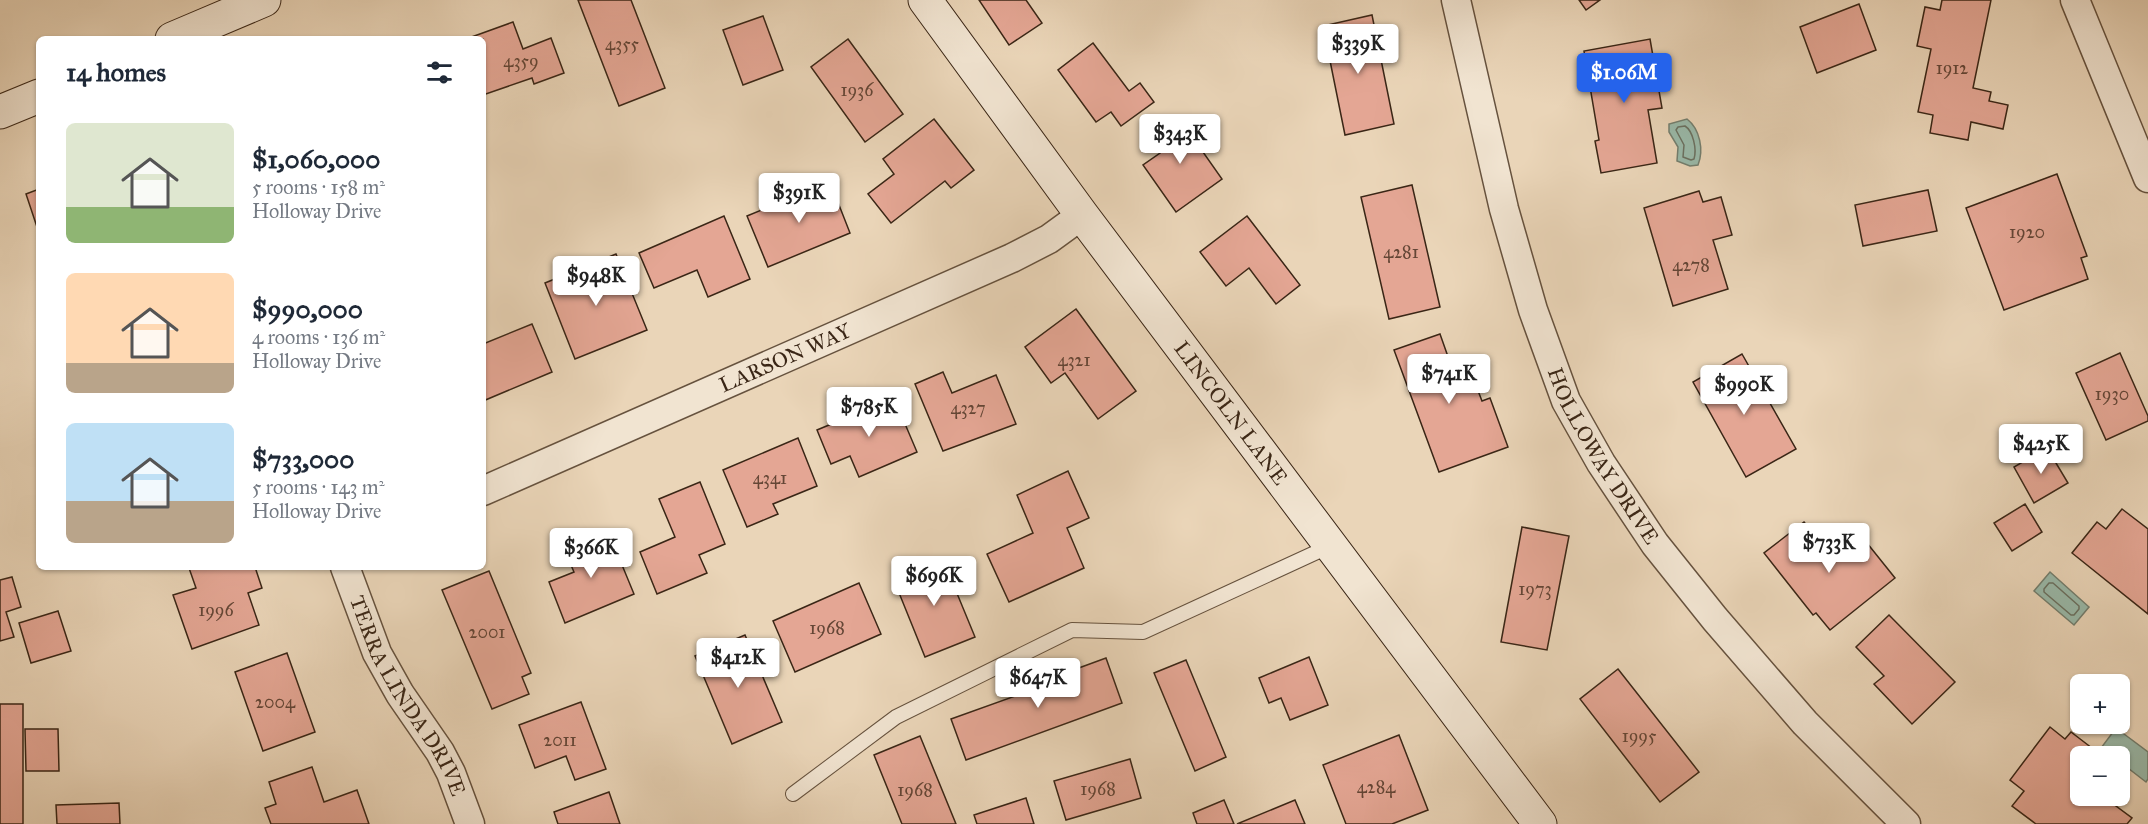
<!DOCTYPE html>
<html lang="en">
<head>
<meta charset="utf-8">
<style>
	:root { --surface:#fff; --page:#f6f6f7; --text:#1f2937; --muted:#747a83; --accent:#2563eb }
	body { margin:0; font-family:"IM FELL Great Primer",serif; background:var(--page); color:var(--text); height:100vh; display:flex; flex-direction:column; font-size:22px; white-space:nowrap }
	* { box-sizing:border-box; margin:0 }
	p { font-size:20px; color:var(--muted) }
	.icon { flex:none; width:33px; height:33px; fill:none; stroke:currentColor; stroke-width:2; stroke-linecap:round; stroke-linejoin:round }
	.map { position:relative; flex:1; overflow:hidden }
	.sheet { position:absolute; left:36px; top:36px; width:450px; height:534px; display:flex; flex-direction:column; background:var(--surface); border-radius:9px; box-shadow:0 2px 4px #0004 }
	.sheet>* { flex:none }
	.buttons { position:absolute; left:2070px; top:674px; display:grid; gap:12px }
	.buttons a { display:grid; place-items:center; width:60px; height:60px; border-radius:9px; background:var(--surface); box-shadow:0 2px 4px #0004; font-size:30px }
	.price { position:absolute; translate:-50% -51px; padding:0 14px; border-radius:6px; background:#fff; color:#222; font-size:20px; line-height:39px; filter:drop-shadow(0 2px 3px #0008) }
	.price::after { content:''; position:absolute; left:50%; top:36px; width:18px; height:14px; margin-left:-9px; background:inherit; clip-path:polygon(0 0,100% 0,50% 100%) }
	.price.current { background:var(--accent); color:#fff }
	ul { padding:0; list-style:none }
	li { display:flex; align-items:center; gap:18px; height:150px; padding:0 30px }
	li span { display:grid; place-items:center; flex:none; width:168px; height:120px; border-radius:9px; color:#555 }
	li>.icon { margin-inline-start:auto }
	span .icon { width:72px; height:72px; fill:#fffc; stroke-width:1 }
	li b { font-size:26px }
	h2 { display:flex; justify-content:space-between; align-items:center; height:72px; padding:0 30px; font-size:26px }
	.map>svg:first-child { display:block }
	.water { fill:#99b9a9; stroke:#737e6e; stroke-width:1.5 }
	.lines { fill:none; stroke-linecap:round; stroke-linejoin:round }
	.shore { stroke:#6a7060; stroke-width:1.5 }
	.building { fill:#e4a694; stroke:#3a2616; stroke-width:1.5 }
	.lane-casing { stroke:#66523e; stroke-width:16 }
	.street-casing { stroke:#66523e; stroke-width:31 }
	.secondary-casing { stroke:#3a2616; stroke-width:35 }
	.lane { stroke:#f1e4d1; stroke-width:14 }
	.street { stroke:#f1e4d1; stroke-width:28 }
	.secondary { stroke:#f1e4d1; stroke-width:33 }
	.labels { text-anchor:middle; stroke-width:4.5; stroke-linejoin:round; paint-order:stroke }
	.number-label { font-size:18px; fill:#644636 }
	.street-label { font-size:21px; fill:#3a2616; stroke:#f1e4d1 }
</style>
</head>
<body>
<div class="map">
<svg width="2148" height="824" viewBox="0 0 2148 824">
	<rect width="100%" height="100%" fill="#ead5b8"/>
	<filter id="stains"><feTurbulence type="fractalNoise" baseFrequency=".00333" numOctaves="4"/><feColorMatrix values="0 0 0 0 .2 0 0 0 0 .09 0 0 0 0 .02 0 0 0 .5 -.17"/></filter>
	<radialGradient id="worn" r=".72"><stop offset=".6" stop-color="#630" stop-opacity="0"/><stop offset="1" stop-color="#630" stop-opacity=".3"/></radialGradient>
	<g class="water">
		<path d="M 1687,119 C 1700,129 1704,150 1698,165 L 1690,166 L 1677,161 L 1678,147 L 1669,132 L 1669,124 Z"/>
		<path d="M 2050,572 L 2089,607 L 2074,625 L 2034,591 Z"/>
		<path d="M 2116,728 L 2148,752 L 2148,779 L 2146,782 L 2120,762 L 2120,756 L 2112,756 L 2101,748 Z"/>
	</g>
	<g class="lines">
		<g class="shore">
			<path d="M 1685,126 C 1693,131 1697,149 1694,159 L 1691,160 L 1683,157 L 1684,145 L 1676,130 L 1678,127 Z"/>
			<path d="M 2049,583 L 2053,583 L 2079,606 L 2079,609 L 2074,615 L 2071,615 L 2044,592 L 2044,589 Z"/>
		</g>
	</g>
	<g class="building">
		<path d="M 578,0 L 631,0 L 665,88 L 619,106 Z"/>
		<path d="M 979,0 L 1026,0 L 1042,23 L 1009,45 Z"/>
		<path d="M 1579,0 L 1600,0 L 1586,10 Z"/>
		<path d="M 1942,0 L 1991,0 L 1973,88 L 1991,92 L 1989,101 L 2008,105 L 2003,129 L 1971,122 L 1968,140 L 1930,133 L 1933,115 L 1918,112 L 1931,49 L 1917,46 L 1925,7 L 1940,10 Z"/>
		<path d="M 1859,4 L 1876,50 L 1817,73 L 1800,27 Z"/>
		<path d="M 1372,15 L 1394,124 L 1345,135 L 1323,26 Z"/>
		<path d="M 763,16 L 783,70 L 743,85 L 723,30 Z"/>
		<path d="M 513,22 L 523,49 L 551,38 L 564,73 L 534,84 L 532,78 L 483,95 L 483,39 L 466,39 Z"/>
		<path d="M 848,39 L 903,114 L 865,142 L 811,67 Z"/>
		<path d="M 1650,39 L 1662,108 L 1648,110 L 1657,163 L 1601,173 L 1595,141 L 1599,140 L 1584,51 Z"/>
		<path d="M 1093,43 L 1129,91 L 1140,83 L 1154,102 L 1121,126 L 1111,112 L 1096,122 L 1058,70 Z"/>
		<path d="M 1177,115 L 1222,179 L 1176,212 L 1143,165 L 1160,153 L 1148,136 Z"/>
		<path d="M 934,119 L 974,170 L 951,188 L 945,181 L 891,223 L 868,194 L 894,174 L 883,159 Z"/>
		<path d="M 2057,174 L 2087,256 L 2081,258 L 2088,279 L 2004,310 L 1966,208 Z"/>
		<path d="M 830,182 L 850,233 L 768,267 L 747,216 Z"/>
		<path d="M 1412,185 L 1440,307 L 1389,319 L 1361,197 Z"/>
		<path d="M 39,189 L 39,233 L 26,194 Z"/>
		<path d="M 1928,190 L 1937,231 L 1863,246 L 1855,205 Z"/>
		<path d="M 1699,191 L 1703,202 L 1721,197 L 1732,235 L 1713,240 L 1728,289 L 1673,306 L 1644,208 Z"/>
		<path d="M 724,216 L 750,279 L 708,297 L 697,270 L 654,288 L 639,253 Z"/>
		<path d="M 1247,216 L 1300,285 L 1276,304 L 1249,268 L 1226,286 L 1200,252 Z"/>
		<path d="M 616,254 L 647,330 L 575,359 L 545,283 Z"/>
		<path d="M 1076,309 L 1136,391 L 1098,419 L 1065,373 L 1051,383 L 1025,347 Z"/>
		<path d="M 532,324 L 552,372 L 483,401 L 483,344 Z"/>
		<path d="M 1440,334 L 1452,368 L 1467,362 L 1482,401 L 1490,398 L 1508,447 L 1439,472 L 1394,350 Z"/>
		<path d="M 2120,353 L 2148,416 L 2148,421 L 2106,440 L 2076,373 Z"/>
		<path d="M 1742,354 L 1796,449 L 1746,477 L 1693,382 Z"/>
		<path d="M 943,372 L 952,393 L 996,375 L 1016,424 L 943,451 L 915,384 Z"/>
		<path d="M 894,398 L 917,452 L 859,477 L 850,456 L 831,464 L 817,430 Z"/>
		<path d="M 798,438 L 817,486 L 773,504 L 778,514 L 747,527 L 723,470 Z"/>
		<path d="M 2047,448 L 2068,483 L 2034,503 L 2014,467 Z"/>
		<path d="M 1068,471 L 1089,518 L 1067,528 L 1084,568 L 1009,602 L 987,554 L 1033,533 L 1017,495 Z"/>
		<path d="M 700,482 L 725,544 L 699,555 L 707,573 L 657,594 L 640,552 L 675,537 L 659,499 Z"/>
		<path d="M 2025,504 L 2042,532 L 2012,551 L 1994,523 Z"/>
		<path d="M 2122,509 L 2148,529 L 2148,614 L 2072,553 L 2097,522 L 2106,529 Z"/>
		<path d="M 1804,522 L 1835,560 L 1863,538 L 1895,578 L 1830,630 L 1816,613 L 1813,615 L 1764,553 Z"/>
		<path d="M 1522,527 L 1569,536 L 1547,650 L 1501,642 Z"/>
		<path d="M 608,531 L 634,594 L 565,623 L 549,582 L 574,572 L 564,549 Z"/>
		<path d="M 942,557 L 975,637 L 925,657 L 893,578 Z"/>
		<path d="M 192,567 L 255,567 L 262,588 L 248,593 L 259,625 L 192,649 L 173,595 L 196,588 L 189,568 Z"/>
		<path d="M 489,571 L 531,673 L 522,677 L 529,694 L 492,709 L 442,590 Z"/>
		<path d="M 12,577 L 21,607 L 6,612 L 14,637 L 0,641 L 0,580 Z"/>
		<path d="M 859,583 L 881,634 L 795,672 L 773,621 Z"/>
		<path d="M 58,611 L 71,651 L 31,663 L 19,623 Z"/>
		<path d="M 1889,615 L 1955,682 L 1912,724 L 1874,684 L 1884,676 L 1856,647 Z"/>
		<path d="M 745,635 L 782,722 L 732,744 L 695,656 Z"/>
		<path d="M 287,653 L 315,732 L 263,751 L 235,672 Z"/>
		<path d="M 1309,657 L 1328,705 L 1290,720 L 1281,698 L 1269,703 L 1259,678 Z"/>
		<path d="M 1106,658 L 1122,703 L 966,760 L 951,719 L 1029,691 L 1027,687 Z"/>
		<path d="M 1186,660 L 1226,757 L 1195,771 L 1154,673 Z"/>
		<path d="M 1618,669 L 1699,772 L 1660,802 L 1580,699 Z"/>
		<path d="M 581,702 L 606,769 L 575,780 L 566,756 L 535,768 L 519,725 Z"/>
		<rect x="0" y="704" width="23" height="120"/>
		<path d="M 2050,727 L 2065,739 L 2071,732 L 2101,755 L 2080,756 L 2080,795 L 2101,795 L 2132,818 L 2127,824 L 2036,824 L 2012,806 L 2024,791 L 2010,780 Z"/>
		<path d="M 25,729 L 58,729 L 59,771 L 26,771 Z"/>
		<path d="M 1399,735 L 1428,810 L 1392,824 L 1346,824 L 1323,765 Z"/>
		<path d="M 920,736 L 956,824 L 902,824 L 874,755 Z"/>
		<path d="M 1130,759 L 1141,798 L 1066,820 L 1054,781 Z"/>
		<path d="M 312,767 L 324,802 L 357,790 L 369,824 L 271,824 L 265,808 L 276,804 L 269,782 Z"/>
		<path d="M 609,792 L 620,824 L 558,824 L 554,812 Z"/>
		<path d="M 1026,798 L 1034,824 L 977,824 L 974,815 Z"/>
		<path d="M 1224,800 L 1234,824 L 1197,824 L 1193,813 Z"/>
		<path d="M 1295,800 L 1305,824 L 1237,824 Z"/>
		<path d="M 119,803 L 120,824 L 57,824 L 56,805 Z"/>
	</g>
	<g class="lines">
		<g class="lane-casing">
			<path id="lane" d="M 793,794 L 896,717 L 1072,630 L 1143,632 L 1330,546"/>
		</g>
		<g class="street-casing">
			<g id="street">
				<path id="s1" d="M 1456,0 L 1504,209 L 1533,310 L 1566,401 L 1601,463 L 1655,544 L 1715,619 L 1805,723 L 1906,824"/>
				<path d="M 2075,0 L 2148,178"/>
				<path id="s2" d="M 483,491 L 1012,258 L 1049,239 L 1082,215"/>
				<path id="s3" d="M 345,567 L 377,653 L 400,694 L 440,752 L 451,773 L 470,824"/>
			</g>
		</g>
		<g class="secondary-casing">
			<g id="secondary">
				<path id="s4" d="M 925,0 L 1082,215 L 1540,824"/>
				<path d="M 172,39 L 264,0"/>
				<path d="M 0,112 L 39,96"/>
			</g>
		</g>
		<use href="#lane" class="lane"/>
		<use href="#street" class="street"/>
		<use href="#secondary" class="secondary"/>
	</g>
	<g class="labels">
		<g class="number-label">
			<text x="622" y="50">4355</text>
			<text x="521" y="67">4359</text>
			<text x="1952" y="74">1912</text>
			<text x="857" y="96">1936</text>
			<text x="2027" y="238">1920</text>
			<text x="1401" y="258">4281</text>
			<text x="1691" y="271">4278</text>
			<text x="1074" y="366">4321</text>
			<text x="2112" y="400">1930</text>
			<text x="968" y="414">4327</text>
			<text x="770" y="484">4341</text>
			<text x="1535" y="595">1973</text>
			<text x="216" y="616">1996</text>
			<text x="827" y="634">1968</text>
			<text x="487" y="638">2001</text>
			<text x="275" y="708">2004</text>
			<text x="1639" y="742">1995</text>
			<text x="560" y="746">2011</text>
			<text x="1376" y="793">4284</text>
			<text x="1098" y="795">1968</text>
			<text x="915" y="796">1968</text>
		</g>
		<g class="street-label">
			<text dy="7" stroke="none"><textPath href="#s2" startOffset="330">LARSON WAY</textPath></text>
			<text dy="7" stroke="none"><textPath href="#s4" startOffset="514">LINCOLN LANE</textPath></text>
			<text dy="7" stroke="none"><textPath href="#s1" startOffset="482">HOLLOWAY DRIVE</textPath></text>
			<text dy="7" stroke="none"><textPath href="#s3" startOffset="144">TERRA LINDA DRIVE</textPath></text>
		</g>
	</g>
	<rect width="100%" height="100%" filter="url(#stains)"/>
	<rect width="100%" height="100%" fill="url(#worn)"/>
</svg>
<div class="buttons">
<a>+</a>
<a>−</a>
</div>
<b class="price" style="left:1358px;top:75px">$339K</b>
<b class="price current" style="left:1624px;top:104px">$1.06M</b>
<b class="price" style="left:1180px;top:165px">$343K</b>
<b class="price" style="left:799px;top:224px">$391K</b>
<b class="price" style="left:596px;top:307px">$948K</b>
<b class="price" style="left:1449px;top:405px">$741K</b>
<b class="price" style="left:1744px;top:416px">$990K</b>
<b class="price" style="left:869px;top:438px">$785K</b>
<b class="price" style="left:2041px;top:475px">$425K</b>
<b class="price" style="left:1829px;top:574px">$733K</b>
<b class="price" style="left:591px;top:579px">$366K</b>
<b class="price" style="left:934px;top:607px">$696K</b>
<b class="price" style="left:738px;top:689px">$412K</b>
<b class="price" style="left:1038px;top:709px">$647K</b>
<section class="sheet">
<h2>14 homes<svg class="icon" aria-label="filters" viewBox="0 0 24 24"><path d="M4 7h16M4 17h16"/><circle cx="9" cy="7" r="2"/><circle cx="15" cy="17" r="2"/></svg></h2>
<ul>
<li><span style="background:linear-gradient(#dfe7d0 70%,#8fb573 0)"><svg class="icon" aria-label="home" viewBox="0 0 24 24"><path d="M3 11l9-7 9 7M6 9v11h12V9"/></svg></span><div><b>$1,060,000</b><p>5 rooms · 158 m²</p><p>Holloway Drive</p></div></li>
<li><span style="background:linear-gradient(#ffd9b3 75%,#b9a48a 0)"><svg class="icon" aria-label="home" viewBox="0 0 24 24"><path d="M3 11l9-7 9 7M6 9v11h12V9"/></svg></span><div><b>$990,000</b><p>4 rooms · 136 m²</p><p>Holloway Drive</p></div></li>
<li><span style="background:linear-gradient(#bfe0f5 65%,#b9a48a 0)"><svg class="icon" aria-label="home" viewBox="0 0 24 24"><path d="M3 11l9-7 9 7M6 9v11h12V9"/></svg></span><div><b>$733,000</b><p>5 rooms · 143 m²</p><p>Holloway Drive</p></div></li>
</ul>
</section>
</div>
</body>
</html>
